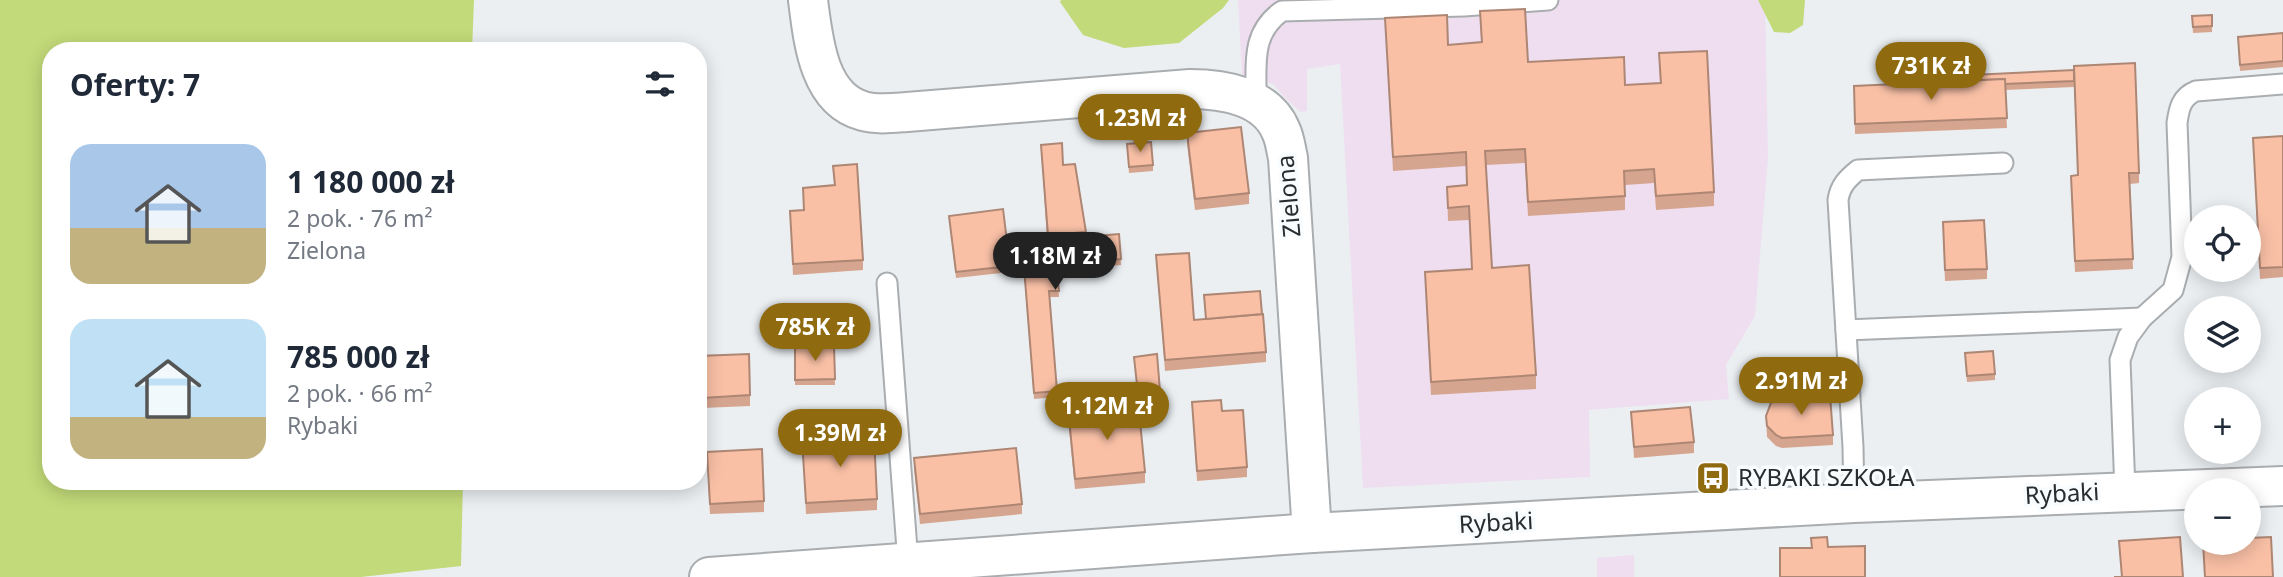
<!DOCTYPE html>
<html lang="pl">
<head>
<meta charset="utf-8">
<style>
	:root { --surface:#fff; --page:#f6f6f7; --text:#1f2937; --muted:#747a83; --accent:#8f6a0e }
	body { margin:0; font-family:"Noto Sans",sans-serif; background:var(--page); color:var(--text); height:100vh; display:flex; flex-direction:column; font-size:26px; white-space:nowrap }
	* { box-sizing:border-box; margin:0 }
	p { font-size:23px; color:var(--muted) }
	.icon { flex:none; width:38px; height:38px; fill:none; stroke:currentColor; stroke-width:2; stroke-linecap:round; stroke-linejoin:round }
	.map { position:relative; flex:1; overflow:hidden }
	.drawer { position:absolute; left:42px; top:42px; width:665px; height:448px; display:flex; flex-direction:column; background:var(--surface); border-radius:28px; box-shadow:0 4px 18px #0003 }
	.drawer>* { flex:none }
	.fabs { position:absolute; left:2184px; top:205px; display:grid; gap:14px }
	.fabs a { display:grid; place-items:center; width:77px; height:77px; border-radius:50%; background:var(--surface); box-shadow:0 4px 18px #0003; font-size:35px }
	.price { position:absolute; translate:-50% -60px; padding:0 16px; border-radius:24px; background:var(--accent); color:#fff; font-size:23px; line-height:46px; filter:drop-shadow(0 2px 4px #0008) }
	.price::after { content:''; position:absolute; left:50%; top:42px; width:21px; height:16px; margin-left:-10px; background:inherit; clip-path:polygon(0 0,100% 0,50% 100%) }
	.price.on { background:#222; color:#fff }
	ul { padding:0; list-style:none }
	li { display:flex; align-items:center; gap:21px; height:175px; padding:0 28px }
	li span { display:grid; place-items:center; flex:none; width:196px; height:140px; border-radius:21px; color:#555 }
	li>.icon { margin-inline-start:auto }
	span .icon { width:84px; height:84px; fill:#fffc; stroke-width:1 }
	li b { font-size:30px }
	h2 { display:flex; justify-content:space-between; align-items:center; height:84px; padding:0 28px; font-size:30px }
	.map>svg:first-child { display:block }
	.education { fill:#efdef0 }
	.green { fill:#c2da79 }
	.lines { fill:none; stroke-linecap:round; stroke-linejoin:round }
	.service-casing { stroke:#aaadb0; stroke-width:23 }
	.minor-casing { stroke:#aaadb0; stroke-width:42 }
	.tertiary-casing { stroke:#aaadb0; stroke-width:42 }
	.service { stroke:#fff; stroke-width:19 }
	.minor { stroke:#fff; stroke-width:38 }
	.tertiary { stroke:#fff; stroke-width:38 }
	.wall { fill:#d6a58f }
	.building { fill:#f9c0a6; stroke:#ae8674; stroke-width:2 }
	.labels { text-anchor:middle; stroke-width:7; stroke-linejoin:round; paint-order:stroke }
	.street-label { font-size:24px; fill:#292b2c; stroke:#f9fcfe }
	.poi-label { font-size:24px; fill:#292b2c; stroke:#f9fcfe; text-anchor:start }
</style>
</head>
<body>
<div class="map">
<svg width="2283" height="577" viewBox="0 0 2283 577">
	<rect width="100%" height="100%" fill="#ebeff2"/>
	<g class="education">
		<path d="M 1238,0 L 1765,0 L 1768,158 L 1755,316 L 1726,365 L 1729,399 L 1589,410 L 1590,477 L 1363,488 L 1340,64 L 1307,69 L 1307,111 L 1301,112 L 1285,98 L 1273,84 L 1242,75 Z"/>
		<path d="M 1634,555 L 1634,577 L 1597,577 L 1597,558 Z"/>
	</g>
	<g class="green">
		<path d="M 0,0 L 474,0 L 472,51 L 51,51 L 51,481 L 463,481 L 461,566 L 361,577 L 0,577 Z"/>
		<path d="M 1061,0 L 1229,0 L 1223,8 L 1179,43 L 1124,48 L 1083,35 L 1060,2 Z"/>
		<path d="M 1758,0 L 1805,0 L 1803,25 L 1790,33 L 1774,32 Z"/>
	</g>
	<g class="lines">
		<g class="service-casing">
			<g id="service">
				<path d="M 1256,103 C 1257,68 1249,34 1282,11 L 1464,6 L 1548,0"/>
				<path d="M 887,283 L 908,563"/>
				<path d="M 1846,330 L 2142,318"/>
				<path d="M 2125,491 L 2120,360 L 2128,337 L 2142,318 L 2173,290 L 2182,257 L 2177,123 C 2179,109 2181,97 2196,91 L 2283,84"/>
				<path d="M 1854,503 L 1853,447 L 1838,200 C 1840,186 1847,179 1858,170 L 2003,163"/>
			</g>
		</g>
		<g class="minor-casing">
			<path id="minor" d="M 808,0 C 813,39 818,99 863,111 C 877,115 893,113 907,112 L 1190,89 C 1223,89 1267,96 1281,131 C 1285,139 1286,150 1288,158 L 1312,533"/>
		</g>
		<g class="tertiary-casing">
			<path id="tertiary" d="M 709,577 L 1312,533 L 1854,503 L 2283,486"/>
		</g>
		<use href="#service" class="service"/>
		<use href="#minor" class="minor"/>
		<use href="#tertiary" class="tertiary"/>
	</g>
	<g class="wall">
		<path d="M 1480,11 L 1528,62 L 1625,85 L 1660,83 L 1659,53 L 1714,192 L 1714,206 L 1656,210 L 1654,183 L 1625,185 L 1625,210 L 1528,216 L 1525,163 L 1486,165 L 1492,268 L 1536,375 L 1536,389 L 1431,395 L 1425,272 L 1472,269 L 1469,220 L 1448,221 L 1447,187 L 1467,185 L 1466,166 L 1393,171 L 1385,18 L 1448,45 L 1481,42 Z"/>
		<path d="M 2212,15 L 2212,32 L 2193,33 L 2192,16 Z"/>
		<path d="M 2283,33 L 2283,67 L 2240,71 L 2238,43 Z"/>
		<path d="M 2074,70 L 2139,173 L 2139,183 L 2130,184 L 2133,269 L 2075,272 L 2071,186 L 2078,175 L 2074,84 L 2074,87 L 2005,90 L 2007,128 L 1855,134 L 1854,86 L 1930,82 Z"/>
		<path d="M 1187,133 L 1249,193 L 1249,204 L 1195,210 L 1187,144 Z"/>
		<path d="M 2283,136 L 2283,277 L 2260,279 L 2253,138 Z"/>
		<path d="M 1041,145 L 1063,165 L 1086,232 L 1086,237 L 1119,234 L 1121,265 L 1057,271 L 1059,297 L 1049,297 L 1057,397 L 1034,399 L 1022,248 L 1047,240 Z"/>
		<path d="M 1127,150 L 1153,165 L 1153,171 L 1129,173 Z"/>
		<path d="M 833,166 L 863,260 L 863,270 L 793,275 L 790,211 L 803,210 L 803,188 L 834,185 Z"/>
		<path d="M 949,216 L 1010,266 L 1010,272 L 956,278 Z"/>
		<path d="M 1943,232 L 1987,269 L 1987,279 L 1945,281 Z"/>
		<path d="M 1156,255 L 1194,320 L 1266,352 L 1266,362 L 1165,371 Z"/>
		<path d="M 788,307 L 808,336 L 808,342 L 792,344 Z"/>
		<path d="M 834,345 L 835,385 L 795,385 L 795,346 Z"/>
		<path d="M 698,356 L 750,395 L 750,406 L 702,408 L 702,397 L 698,397 Z"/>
		<path d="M 1134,357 L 1160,391 L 1160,397 L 1138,399 Z"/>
		<path d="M 1965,359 L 1995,374 L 1995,380 L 1967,382 Z"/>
		<path d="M 1192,402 L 1222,411 L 1247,467 L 1247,477 L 1197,481 Z"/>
		<path d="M 1086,405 L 1123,413 L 1145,472 L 1145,483 L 1075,489 L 1069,429 L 1069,418 L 1086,416 Z"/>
		<path d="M 1631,412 L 1694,442 L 1694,453 L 1634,458 Z"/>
		<path d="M 1766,416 L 1833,435 L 1833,445 L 1782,448 L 1776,446 L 1767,437 Z"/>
		<path d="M 802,439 L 877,499 L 877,510 L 806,514 Z"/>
		<path d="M 914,458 L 1022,504 L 1022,514 L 920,524 L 914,469 Z"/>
		<path d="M 707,462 L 764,501 L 764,512 L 710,514 Z"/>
	</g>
	<g class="building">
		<path d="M 1525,9 L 1528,62 L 1624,57 L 1625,85 L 1661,83 L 1659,53 L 1707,51 L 1714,192 L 1656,196 L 1654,169 L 1624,171 L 1625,196 L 1528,202 L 1525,149 L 1485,151 L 1492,268 L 1529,265 L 1536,375 L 1431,382 L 1425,272 L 1472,269 L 1469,206 L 1448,208 L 1447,187 L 1467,185 L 1466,152 L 1393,157 L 1385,18 L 1447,15 L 1448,45 L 1482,42 L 1480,11 Z"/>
		<path d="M 2212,15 L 2212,26 L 2193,27 L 2192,16 Z"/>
		<path d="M 2283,33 L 2283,61 L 2240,65 L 2238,37 Z"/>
		<path d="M 2135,63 L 2139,173 L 2129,173 L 2133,259 L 2075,261 L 2071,176 L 2078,175 L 2074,66 Z"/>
		<path d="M 2074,70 L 2074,81 L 2005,84 L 2005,79 L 1930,82 L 1930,77 Z"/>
		<path d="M 2005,79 L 2007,118 L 1855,124 L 1854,86 Z"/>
		<path d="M 1241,127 L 1249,193 L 1195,199 L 1187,133 Z"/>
		<path d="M 2283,136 L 2283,267 L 2260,268 L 2253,138 Z"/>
		<path d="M 1151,142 L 1153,165 L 1129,167 L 1127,144 Z"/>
		<path d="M 1062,143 L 1063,165 L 1075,164 L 1086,232 L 1048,235 L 1041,145 Z"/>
		<path d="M 857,164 L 863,260 L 793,264 L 790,211 L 804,210 L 803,188 L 835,185 L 833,166 Z"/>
		<path d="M 1003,209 L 1010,266 L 956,272 L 949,216 Z"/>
		<path d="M 1984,220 L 1987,269 L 1945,270 L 1943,222 Z"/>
		<path d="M 1119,234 L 1121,259 L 1056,265 L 1059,291 L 1049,291 L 1057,391 L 1034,393 L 1022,242 Z"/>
		<path d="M 1189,253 L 1194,320 L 1263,314 L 1266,352 L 1165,360 L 1156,255 Z"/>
		<path d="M 1260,291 L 1262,314 L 1206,319 L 1204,295 Z"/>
		<path d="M 805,306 L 808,336 L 792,338 L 788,307 Z"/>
		<path d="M 834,345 L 835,379 L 795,380 L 795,346 Z"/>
		<path d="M 1993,351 L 1995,374 L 1967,376 L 1965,353 Z"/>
		<path d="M 749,354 L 750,395 L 702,398 L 702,386 L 698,386 L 698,356 Z"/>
		<path d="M 1157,354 L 1160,391 L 1138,394 L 1134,357 Z"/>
		<path d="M 1830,395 L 1833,435 L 1782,438 L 1776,435 L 1767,426 L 1766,416 L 1771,403 L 1779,397 Z"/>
		<path d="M 1221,400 L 1222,411 L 1243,410 L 1247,467 L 1197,471 L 1192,402 Z"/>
		<path d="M 1122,401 L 1123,413 L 1139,411 L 1145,472 L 1075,479 L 1069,418 L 1087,416 L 1086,405 Z"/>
		<path d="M 1690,407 L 1694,442 L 1634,447 L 1631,412 Z"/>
		<path d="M 874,435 L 877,499 L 806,503 L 802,439 Z"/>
		<path d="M 1016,448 L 1022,504 L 920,514 L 914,458 Z"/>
		<path d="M 762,449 L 764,501 L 710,504 L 707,452 Z"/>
		<path d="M 1827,537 L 1828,547 L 1865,546 L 1865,577 L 1780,577 L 1780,548 L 1812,548 L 1811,538 Z"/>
		<path d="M 2180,537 L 2183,577 L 2114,577 L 2122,577 L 2119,541 Z"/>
		<path d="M 2271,537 L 2273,577 L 2205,577 L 2203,542 L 2249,542 L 2249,538 Z"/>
	</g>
	<defs>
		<g id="bus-square" transform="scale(1.75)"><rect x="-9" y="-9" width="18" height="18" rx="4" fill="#8f6a0e" stroke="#f9fcfe"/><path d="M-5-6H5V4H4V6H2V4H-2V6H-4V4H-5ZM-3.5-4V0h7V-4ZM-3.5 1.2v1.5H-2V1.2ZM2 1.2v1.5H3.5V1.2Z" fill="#fff"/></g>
	</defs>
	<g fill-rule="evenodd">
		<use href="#bus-square" x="1713" y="478"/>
	</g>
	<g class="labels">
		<g class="street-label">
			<text transform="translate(1289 196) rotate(-95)" y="8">Zielona</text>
			<text transform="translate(2062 494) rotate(-3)" y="8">Rybaki</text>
			<text transform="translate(1496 523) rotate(-3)" y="8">Rybaki</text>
		</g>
		<g class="poi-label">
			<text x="1738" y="486">RYBAKI SZKOŁA</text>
		</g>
	</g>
</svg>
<div class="fabs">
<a><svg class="icon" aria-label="locate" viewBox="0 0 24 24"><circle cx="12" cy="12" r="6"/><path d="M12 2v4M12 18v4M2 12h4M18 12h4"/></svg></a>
<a><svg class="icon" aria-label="layers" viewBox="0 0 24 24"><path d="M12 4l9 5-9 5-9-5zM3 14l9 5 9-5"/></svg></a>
<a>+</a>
<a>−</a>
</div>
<b class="price" style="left:1931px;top:102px">731K zł</b>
<b class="price" style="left:1140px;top:154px">1.23M zł</b>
<b class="price on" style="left:1055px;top:292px">1.18M zł</b>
<b class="price" style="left:815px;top:363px">785K zł</b>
<b class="price" style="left:1801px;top:417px">2.91M zł</b>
<b class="price" style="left:1107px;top:442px">1.12M zł</b>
<b class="price" style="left:840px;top:469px">1.39M zł</b>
<section class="drawer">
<h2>Oferty: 7<svg class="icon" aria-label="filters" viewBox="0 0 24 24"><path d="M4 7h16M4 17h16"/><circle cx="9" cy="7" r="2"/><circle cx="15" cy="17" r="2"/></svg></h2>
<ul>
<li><span style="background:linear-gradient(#a9c7e8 60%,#c2b280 0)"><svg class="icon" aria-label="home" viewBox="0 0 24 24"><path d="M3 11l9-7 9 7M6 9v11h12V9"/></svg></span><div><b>1 180 000 zł</b><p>2 pok. · 76 m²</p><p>Zielona</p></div></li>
<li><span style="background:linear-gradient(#bfe0f5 70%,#c2b280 0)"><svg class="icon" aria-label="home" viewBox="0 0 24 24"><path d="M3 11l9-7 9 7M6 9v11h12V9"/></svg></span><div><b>785 000 zł</b><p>2 pok. · 66 m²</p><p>Rybaki</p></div></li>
</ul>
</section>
</div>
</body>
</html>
